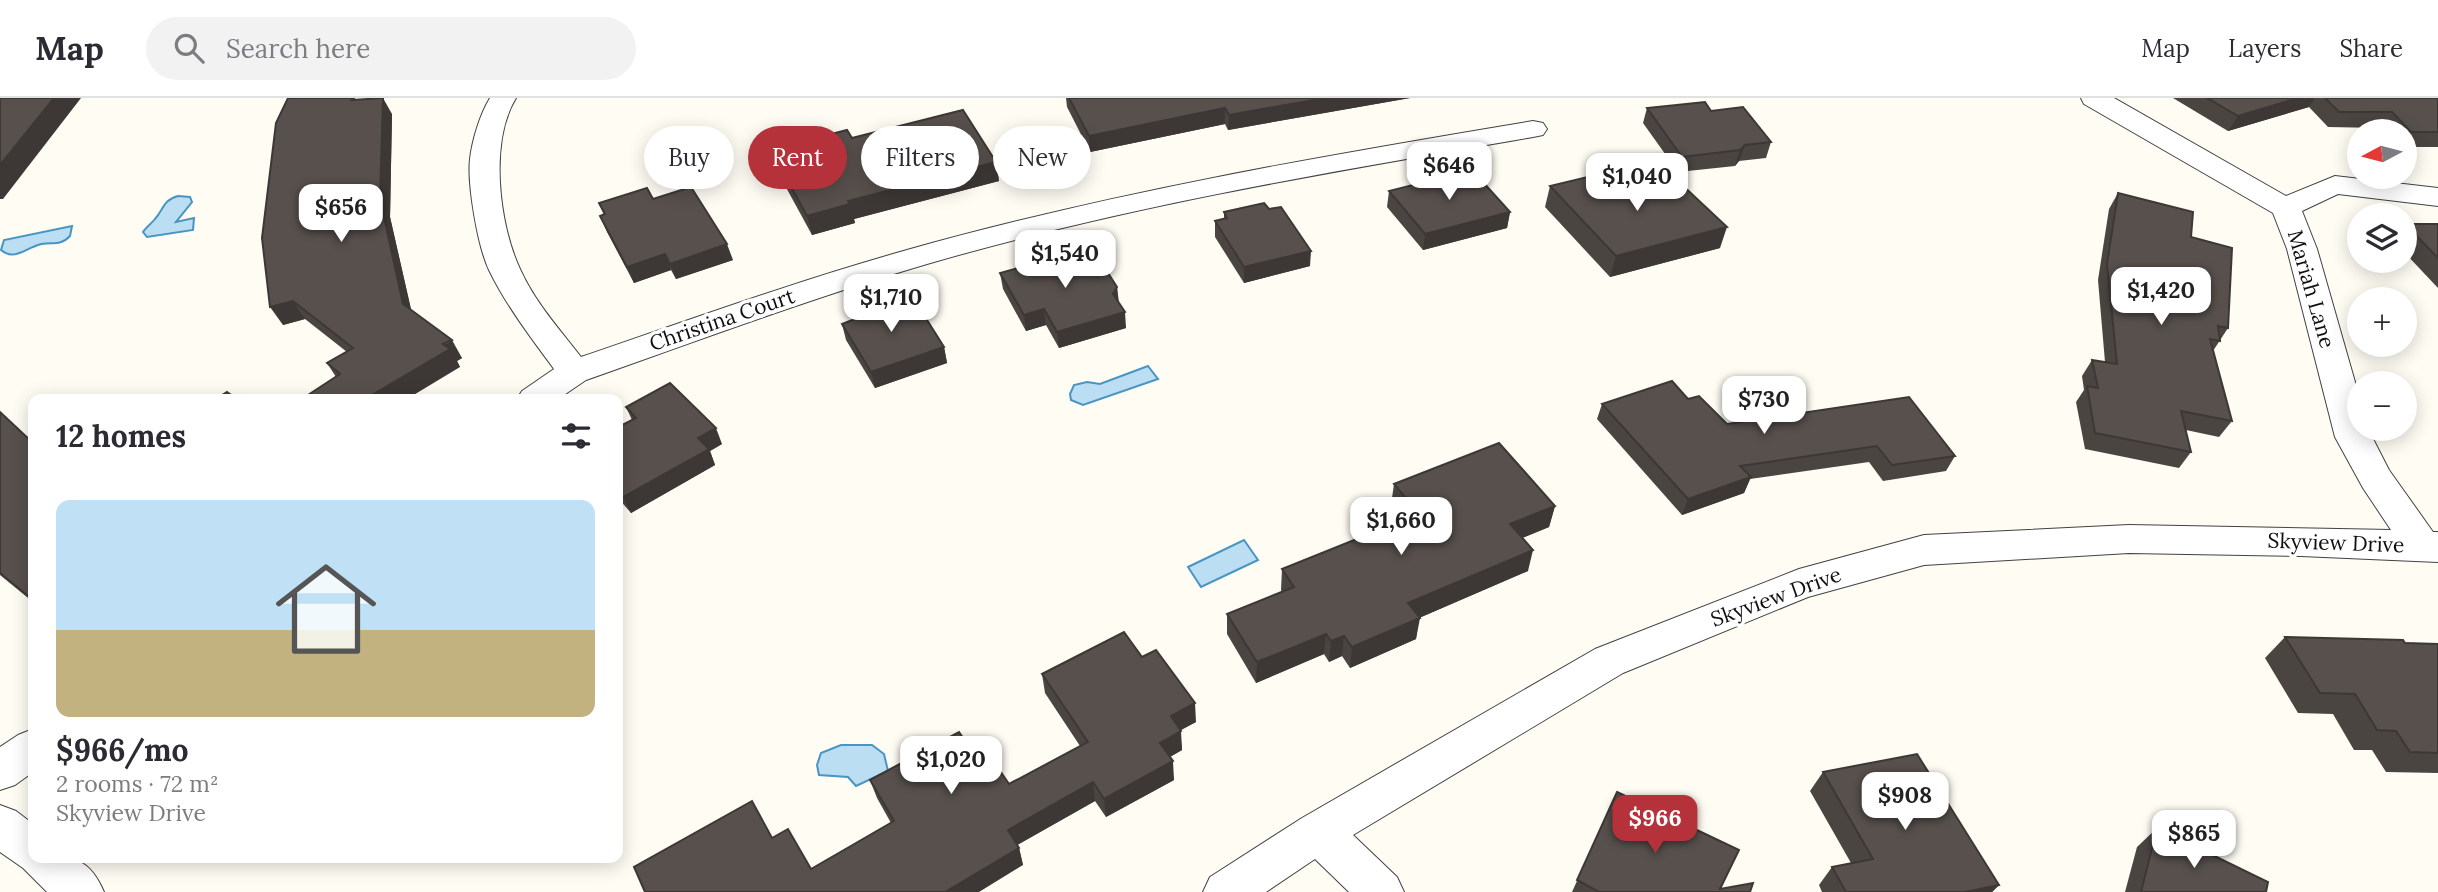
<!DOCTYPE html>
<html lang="en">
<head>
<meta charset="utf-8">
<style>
	:root { --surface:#fff; --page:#f2f2f3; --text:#2b2b33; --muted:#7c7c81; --line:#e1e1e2; --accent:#b5323b }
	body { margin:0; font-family:Lora,serif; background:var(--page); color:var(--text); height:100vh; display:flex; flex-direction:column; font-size:26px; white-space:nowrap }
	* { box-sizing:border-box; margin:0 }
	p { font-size:23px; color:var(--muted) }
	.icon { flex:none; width:38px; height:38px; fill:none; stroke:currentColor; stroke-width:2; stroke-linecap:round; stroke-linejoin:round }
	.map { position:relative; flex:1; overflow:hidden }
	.panel { position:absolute; left:28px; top:296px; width:595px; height:469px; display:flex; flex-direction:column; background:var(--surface); border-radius:14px; box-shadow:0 4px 18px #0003 }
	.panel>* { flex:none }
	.hud { position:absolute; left:644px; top:28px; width:665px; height:63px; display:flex; gap:14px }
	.needle { width:46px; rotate:263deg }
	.fabs { position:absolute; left:2347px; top:21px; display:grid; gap:14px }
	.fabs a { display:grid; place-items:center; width:70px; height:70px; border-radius:50%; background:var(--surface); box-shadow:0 4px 18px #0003; font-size:35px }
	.price { position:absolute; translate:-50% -60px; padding:0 16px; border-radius:14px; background:#fff; color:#222; font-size:23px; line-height:46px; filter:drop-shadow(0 2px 4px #0008) }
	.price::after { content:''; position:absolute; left:50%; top:42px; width:21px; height:16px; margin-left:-10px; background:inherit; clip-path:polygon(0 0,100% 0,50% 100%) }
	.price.selected { background:var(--accent); color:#fff }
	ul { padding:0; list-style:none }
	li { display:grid; align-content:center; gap:14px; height:371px; padding:0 28px }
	li span { display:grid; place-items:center; height:217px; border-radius:14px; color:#555 }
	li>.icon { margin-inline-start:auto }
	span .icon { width:126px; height:126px; fill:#fffc; stroke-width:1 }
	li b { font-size:30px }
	h2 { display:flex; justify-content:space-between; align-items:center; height:84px; padding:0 28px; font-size:30px }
	.pill { padding:0 24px; border-radius:32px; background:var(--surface); box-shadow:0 4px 18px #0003; font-size:24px; line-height:63px }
	.pill.selected { background:var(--accent); color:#fff }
	header { display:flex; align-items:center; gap:42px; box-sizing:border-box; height:98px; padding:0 35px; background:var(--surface); border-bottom:2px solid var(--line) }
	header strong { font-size:33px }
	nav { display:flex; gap:38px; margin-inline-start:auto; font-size:24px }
	.search { width:490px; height:63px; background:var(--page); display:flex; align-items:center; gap:18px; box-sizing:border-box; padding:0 24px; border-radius:38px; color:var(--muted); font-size:26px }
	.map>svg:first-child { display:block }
	.water { fill:#bbdef2; stroke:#4895c3; stroke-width:2 }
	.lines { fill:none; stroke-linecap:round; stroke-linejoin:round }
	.minor-casing { stroke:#424242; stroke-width:2 }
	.minor { fill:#fff; fill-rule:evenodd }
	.wall { fill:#4b4542 }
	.shaded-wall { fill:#3d3836 }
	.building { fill:#57504d; stroke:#3d3836; stroke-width:2 }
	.labels { text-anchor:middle; stroke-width:7; stroke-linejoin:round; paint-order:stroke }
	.street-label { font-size:21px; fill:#0f0f0f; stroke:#fff }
</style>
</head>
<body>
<header>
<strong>Map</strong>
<div class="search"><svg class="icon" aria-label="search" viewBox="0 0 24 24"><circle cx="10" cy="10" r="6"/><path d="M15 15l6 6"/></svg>Search here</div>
<nav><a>Map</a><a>Layers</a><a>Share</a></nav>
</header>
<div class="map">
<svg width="2438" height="794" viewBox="0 0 2438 794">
	<rect width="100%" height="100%" fill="#fefcf3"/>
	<g class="water">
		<path d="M 178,98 L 190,99 L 192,104 L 176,124 L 194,120 L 193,132 L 147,139 L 143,134 C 146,129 151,126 155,121 C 164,111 163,102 178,98 Z"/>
		<path d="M 72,128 L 70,138 C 60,149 50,143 38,147 C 25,151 14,163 1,152 L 4,142 Z"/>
		<path d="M 1148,268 L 1158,281 L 1083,307 L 1071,302 L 1070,296 L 1074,287 L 1087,284 L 1100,286 Z"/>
		<path d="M 1244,442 L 1258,462 L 1201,489 L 1188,469 Z"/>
		<path d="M 841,647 L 872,647 L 884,656 L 888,673 L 856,688 L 848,679 L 819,677 L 817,667 L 821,655 Z"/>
	</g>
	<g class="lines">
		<g class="minor-casing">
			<g id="minor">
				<path d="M 490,0 L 516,0 C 489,44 499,126 520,171 C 534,203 560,232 581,259 C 689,222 797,183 907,152 C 1113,94 1322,58 1533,23 L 1543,25 L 1547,31 L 1543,37 L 1533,39 C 1329,74 1126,108 927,166 C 812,200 699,242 586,282 L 558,301 L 517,301 L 522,293 L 554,271 C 531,240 506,207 489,172 C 478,149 467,86 470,61 C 472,43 480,16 490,0 Z"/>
				<path d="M 2081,0 L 2114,0 L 2286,98 L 2335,78 L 2438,90 L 2438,108 L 2338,96 L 2302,113 L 2317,151 L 2359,298 L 2359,331 L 2368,331 L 2389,372 L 2433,434 L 2438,434 L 2438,464 L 2301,458 L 2129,455 L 1924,467 L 1808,499 L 1623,575 L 1353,737 L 1397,779 L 1404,794 L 1349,794 L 1315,761 L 1266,794 L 1203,794 L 1210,779 L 1302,720 L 1595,551 L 1799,471 L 1924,437 L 2129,427 L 2391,432 L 2363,390 L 2335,339 L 2287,151 L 2273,115 L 2084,6 Z"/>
				<path d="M 33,631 L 33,674 L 15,687 L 0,692 L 0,649 L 18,637 Z"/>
				<path d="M 0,707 L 16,713 L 33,726 L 33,760 C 70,760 87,755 104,794 L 47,794 L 23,770 L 0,754 Z"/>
			</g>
		</g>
		<use href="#minor" class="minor"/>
	</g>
	<g class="wall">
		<path d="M 288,0 L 392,16 L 390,119 L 411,212 L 462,260 L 457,263 L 460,269 L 336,279 L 327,265 L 347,254 L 305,221 L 283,227 Z"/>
		<path d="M 1066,0 L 1410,0 L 1228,32 L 1225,26 L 1090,54 L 1067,9 Z"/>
		<path d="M 2173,0 L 2438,0 L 2438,49 L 2404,49 L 2404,33 L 2384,33 L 2380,30 L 2328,29 L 2309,9 L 2228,33 Z"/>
		<path d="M 1647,10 L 1711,13 L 1771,44 L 1766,60 L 1739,63 L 1735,68 L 1678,74 L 1643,25 Z"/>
		<path d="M 852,40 L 996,64 L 999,83 L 854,121 L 855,125 L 812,137 L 776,71 L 771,52 Z"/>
		<path d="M 1550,88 L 1625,95 L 1720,150 L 1610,179 L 1545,109 Z"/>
		<path d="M 1389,93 L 1510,114 L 1507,130 L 1423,152 L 1387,109 Z"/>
		<path d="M 2118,95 L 2191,139 L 2228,230 L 2213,253 L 2232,323 L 2219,339 L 2186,332 L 2191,354 L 2179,370 L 2085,351 L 2076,304 L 2084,292 L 2082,278 L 2092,262 L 2105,264 L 2098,182 L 2109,111 Z"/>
		<path d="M 653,101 L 733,162 L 676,181 L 671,172 L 634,185 L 607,134 L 600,118 L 604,117 L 599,105 Z"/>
		<path d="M 1224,114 L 1310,168 L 1244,185 L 1215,139 L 1215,123 L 1224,121 Z"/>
		<path d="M 2405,126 L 2438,126 L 2438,190 L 2404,154 Z"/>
		<path d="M 1082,162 L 1117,189 L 1118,204 L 1126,230 L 1059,250 L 1046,227 L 1026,233 L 1003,191 L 1000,175 Z"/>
		<path d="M 902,207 L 944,249 L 947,265 L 875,290 L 846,242 L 842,226 L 854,222 L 852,215 Z"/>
		<path d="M 1688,301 L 1727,326 L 1955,358 L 1946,373 L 1883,383 L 1869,364 L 1750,381 L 1744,395 L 1682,417 L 1597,321 L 1602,306 Z"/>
		<path d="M 626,309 L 722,346 L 710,353 L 715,367 L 631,415 L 618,400 L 618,329 L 632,322 Z"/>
		<path d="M 0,314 L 33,345 L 33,504 L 0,477 Z"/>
		<path d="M 1394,386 L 1555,408 L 1549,429 L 1522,440 L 1528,473 L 1419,520 L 1416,541 L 1350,570 L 1342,558 L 1329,564 L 1324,556 L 1256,585 L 1227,536 L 1227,516 L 1282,494 L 1281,492 L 1282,471 L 1404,423 L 1391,407 Z"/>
		<path d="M 2285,539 L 2438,546 L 2438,675 L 2386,674 L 2372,652 L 2354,652 L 2333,616 L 2298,615 L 2265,560 Z"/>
		<path d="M 1142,559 L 1196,624 L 1180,632 L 1182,652 L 1170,659 L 1174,682 L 1106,719 L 1095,703 L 1017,747 L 1019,750 L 1023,767 L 645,794 L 772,740 L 811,771 L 891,725 L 877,700 L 870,682 L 976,659 L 1009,686 L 1080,648 L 1045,595 L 1042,576 Z"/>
		<path d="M 1823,674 L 1999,787 L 1992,794 L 1822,794 L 1819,787 L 1832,769 L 1851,765 L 1810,693 Z"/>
		<path d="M 1617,694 L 1720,791 L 1750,794 L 1572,794 Z"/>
		<path d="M 2157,730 L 2266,794 L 2125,794 L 2137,749 Z"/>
	</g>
	<g class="shaded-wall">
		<path d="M 54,0 L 81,0 L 3,101 L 0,101 L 0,67 Z"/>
		<path d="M 383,0 L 392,16 L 390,119 L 414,224 L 403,206 L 380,101 Z"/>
		<path d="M 1325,0 L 1410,0 L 1228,32 L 1229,17 Z"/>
		<path d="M 2298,0 L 2315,0 L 2309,9 L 2228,33 L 2238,18 Z"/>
		<path d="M 1225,10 L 1225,26 L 1090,54 L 1089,38 Z"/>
		<path d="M 1745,47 L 1739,63 L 1735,68 L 1740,52 Z"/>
		<path d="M 996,64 L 999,83 L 854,121 L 855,125 L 812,137 L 807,118 L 848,103 Z"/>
		<path d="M 1510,114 L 1507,130 L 1423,152 L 1425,136 Z"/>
		<path d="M 1727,129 L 1720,150 L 1610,179 L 1616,158 Z"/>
		<path d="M 727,146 L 733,162 L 676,181 L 670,166 Z"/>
		<path d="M 1311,153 L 1310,168 L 1244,185 L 1244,169 Z"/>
		<path d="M 665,156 L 671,172 L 634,185 L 627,169 Z"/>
		<path d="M 1117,189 L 1119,205 L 1113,196 Z"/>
		<path d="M 293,203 L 305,221 L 283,227 L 270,209 Z"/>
		<path d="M 1044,211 L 1046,227 L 1026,233 L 1024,217 Z"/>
		<path d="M 1125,214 L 1126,230 L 1059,250 L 1057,234 Z"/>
		<path d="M 452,242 L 462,260 L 457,263 L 460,269 L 407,301 L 365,301 Z"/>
		<path d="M 944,249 L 947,265 L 875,290 L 871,274 Z"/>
		<path d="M 716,330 L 722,346 L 710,353 L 715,367 L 631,415 L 623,399 L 698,340 Z"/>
		<path d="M 1751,379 L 1744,395 L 1682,417 L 1688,401 Z"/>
		<path d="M 1555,408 L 1549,429 L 1505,447 L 1510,426 Z"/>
		<path d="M 1533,452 L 1528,473 L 1405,526 L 1408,505 Z"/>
		<path d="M 1420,520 L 1416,541 L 1350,570 L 1352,549 Z"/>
		<path d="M 1326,536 L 1324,556 L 1256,585 L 1257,564 Z"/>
		<path d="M 1344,538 L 1342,558 L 1329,564 L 1331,543 Z"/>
		<path d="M 1195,605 L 1196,624 L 1172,637 L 1171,618 Z"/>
		<path d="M 1181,633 L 1182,652 L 1161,664 L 1160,645 Z"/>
		<path d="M 1173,663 L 1174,682 L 1106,719 L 1104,701 Z"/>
		<path d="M 1093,684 L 1095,703 L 1012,750 L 1008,732 Z"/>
		<path d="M 1019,750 L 1023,767 L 979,794 L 945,794 Z"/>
		<path d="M 1999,787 L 1992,794 L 1965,794 Z"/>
	</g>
	<g class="building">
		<path d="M 0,0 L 54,0 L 0,67 Z"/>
		<path d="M 288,0 L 354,0 L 352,2 L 383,0 L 380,101 L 403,206 L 452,242 L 443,246 L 450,251 L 365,301 L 302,301 L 340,276 L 327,265 L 353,250 L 293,203 L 270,209 L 262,140 L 276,25 Z"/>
		<path d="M 1069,0 L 1325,0 L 1229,17 L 1225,10 L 1089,38 Z"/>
		<path d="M 2207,0 L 2298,0 L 2238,18 Z"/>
		<path d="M 2325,0 L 2438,0 L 2438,34 L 2411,34 L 2392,14 L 2339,14 Z"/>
		<path d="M 1705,4 L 1711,13 L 1743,9 L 1771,44 L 1745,47 L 1740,52 L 1682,59 L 1647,10 Z"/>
		<path d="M 963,12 L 996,64 L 848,103 L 850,106 L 807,118 L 771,52 L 847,32 L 852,40 Z"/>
		<path d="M 1472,72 L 1510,114 L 1425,136 L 1389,93 Z"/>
		<path d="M 1604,75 L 1625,95 L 1677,82 L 1727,129 L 1616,158 L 1550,88 Z"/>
		<path d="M 691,89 L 727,146 L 670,166 L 665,156 L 627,169 L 600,118 L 605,116 L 599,105 L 647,90 L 653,101 Z"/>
		<path d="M 2118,95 L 2193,114 L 2191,139 L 2232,150 L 2228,230 L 2218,228 L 2220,243 L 2210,241 L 2232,323 L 2181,313 L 2191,354 L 2095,335 L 2087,288 L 2098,290 L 2092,262 L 2117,266 L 2107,166 Z"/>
		<path d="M 1264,105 L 1269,111 L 1281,109 L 1311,153 L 1244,169 L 1215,123 L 1227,120 L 1224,114 Z"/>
		<path d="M 2405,126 L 2438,126 L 2438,160 Z"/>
		<path d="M 1076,154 L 1082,162 L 1097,158 L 1117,189 L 1113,196 L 1125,214 L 1057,234 L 1044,211 L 1024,217 L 1000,175 Z"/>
		<path d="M 897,200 L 902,207 L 915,203 L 944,249 L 871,274 L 842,226 L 855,221 L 852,215 Z"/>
		<path d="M 1672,283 L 1688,301 L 1699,298 L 1727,326 L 1909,299 L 1955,358 L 1892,367 L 1877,348 L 1740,368 L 1751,379 L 1688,401 L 1602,306 Z"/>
		<path d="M 670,285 L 716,330 L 698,340 L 709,351 L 623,399 L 618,393 L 618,329 L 636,320 L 626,309 Z"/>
		<path d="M 227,294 L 237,301 L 216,301 Z"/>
		<path d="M 0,314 L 33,345 L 33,502 L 0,475 Z"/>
		<path d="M 1499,345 L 1555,408 L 1510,426 L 1533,452 L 1408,505 L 1420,520 L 1352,549 L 1344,538 L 1331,543 L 1326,536 L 1257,564 L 1227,516 L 1294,489 L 1282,471 L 1419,416 L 1394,386 Z"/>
		<path d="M 1124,534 L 1142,559 L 1156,552 L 1195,605 L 1171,618 L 1181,633 L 1160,645 L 1173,663 L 1104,701 L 1093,684 L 1008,732 L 1019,750 L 945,794 L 645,794 L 634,769 L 752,703 L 772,740 L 788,731 L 811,771 L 894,723 L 870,682 L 959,634 L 976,659 L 994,664 L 1009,686 L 1088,644 L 1042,576 Z"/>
		<path d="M 2285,539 L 2403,542 L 2405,545 L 2438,546 L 2438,655 L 2410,654 L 2396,633 L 2377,632 L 2355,596 L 2320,595 Z"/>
		<path d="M 1917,656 L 1999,787 L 1965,794 L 1846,794 L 1832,769 L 1873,761 L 1823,674 Z"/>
		<path d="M 1617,694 L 1739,752 L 1720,791 L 1753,785 L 1750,794 L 1599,794 L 1577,782 Z"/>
		<path d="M 2157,730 L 2268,784 L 2266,794 L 2141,794 Z"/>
	</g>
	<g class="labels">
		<g class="street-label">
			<text transform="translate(2311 191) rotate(74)" y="7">Mariah Lane</text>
			<text transform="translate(722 222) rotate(-19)" y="7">Christina Court</text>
			<text transform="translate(2336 445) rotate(2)" y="7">Skyview Drive</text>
			<text transform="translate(1776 499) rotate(-20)" y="7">Skyview Drive</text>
		</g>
	</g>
</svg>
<div class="fabs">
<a><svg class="needle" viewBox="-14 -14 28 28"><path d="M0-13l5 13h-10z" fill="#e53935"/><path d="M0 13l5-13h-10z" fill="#7c7c81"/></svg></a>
<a><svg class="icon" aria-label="layers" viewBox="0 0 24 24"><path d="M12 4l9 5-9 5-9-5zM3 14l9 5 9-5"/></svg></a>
<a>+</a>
<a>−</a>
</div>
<b class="price" style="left:1449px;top:104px">$646</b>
<b class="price" style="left:1637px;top:115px">$1,040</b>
<b class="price" style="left:341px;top:146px">$656</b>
<b class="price" style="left:1065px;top:192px">$1,540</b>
<b class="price" style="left:2161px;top:229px">$1,420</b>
<b class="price" style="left:891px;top:236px">$1,710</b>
<b class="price" style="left:1764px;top:338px">$730</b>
<b class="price" style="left:1401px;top:459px">$1,660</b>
<b class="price" style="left:951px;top:698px">$1,020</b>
<b class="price" style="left:1905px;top:734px">$908</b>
<b class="price selected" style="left:1655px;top:757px">$966</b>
<b class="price" style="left:2194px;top:772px">$865</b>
<div class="hud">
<a class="pill">Buy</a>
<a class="pill selected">Rent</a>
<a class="pill">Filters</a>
<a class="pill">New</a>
</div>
<section class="panel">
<h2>12 homes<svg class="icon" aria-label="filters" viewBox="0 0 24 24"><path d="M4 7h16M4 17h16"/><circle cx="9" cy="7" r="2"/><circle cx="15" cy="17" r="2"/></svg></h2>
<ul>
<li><span style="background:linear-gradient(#bfe0f5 60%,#c2b280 0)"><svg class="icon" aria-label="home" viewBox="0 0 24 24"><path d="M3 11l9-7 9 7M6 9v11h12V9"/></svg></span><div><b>$966/mo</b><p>2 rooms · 72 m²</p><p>Skyview Drive</p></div></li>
</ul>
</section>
</div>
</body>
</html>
